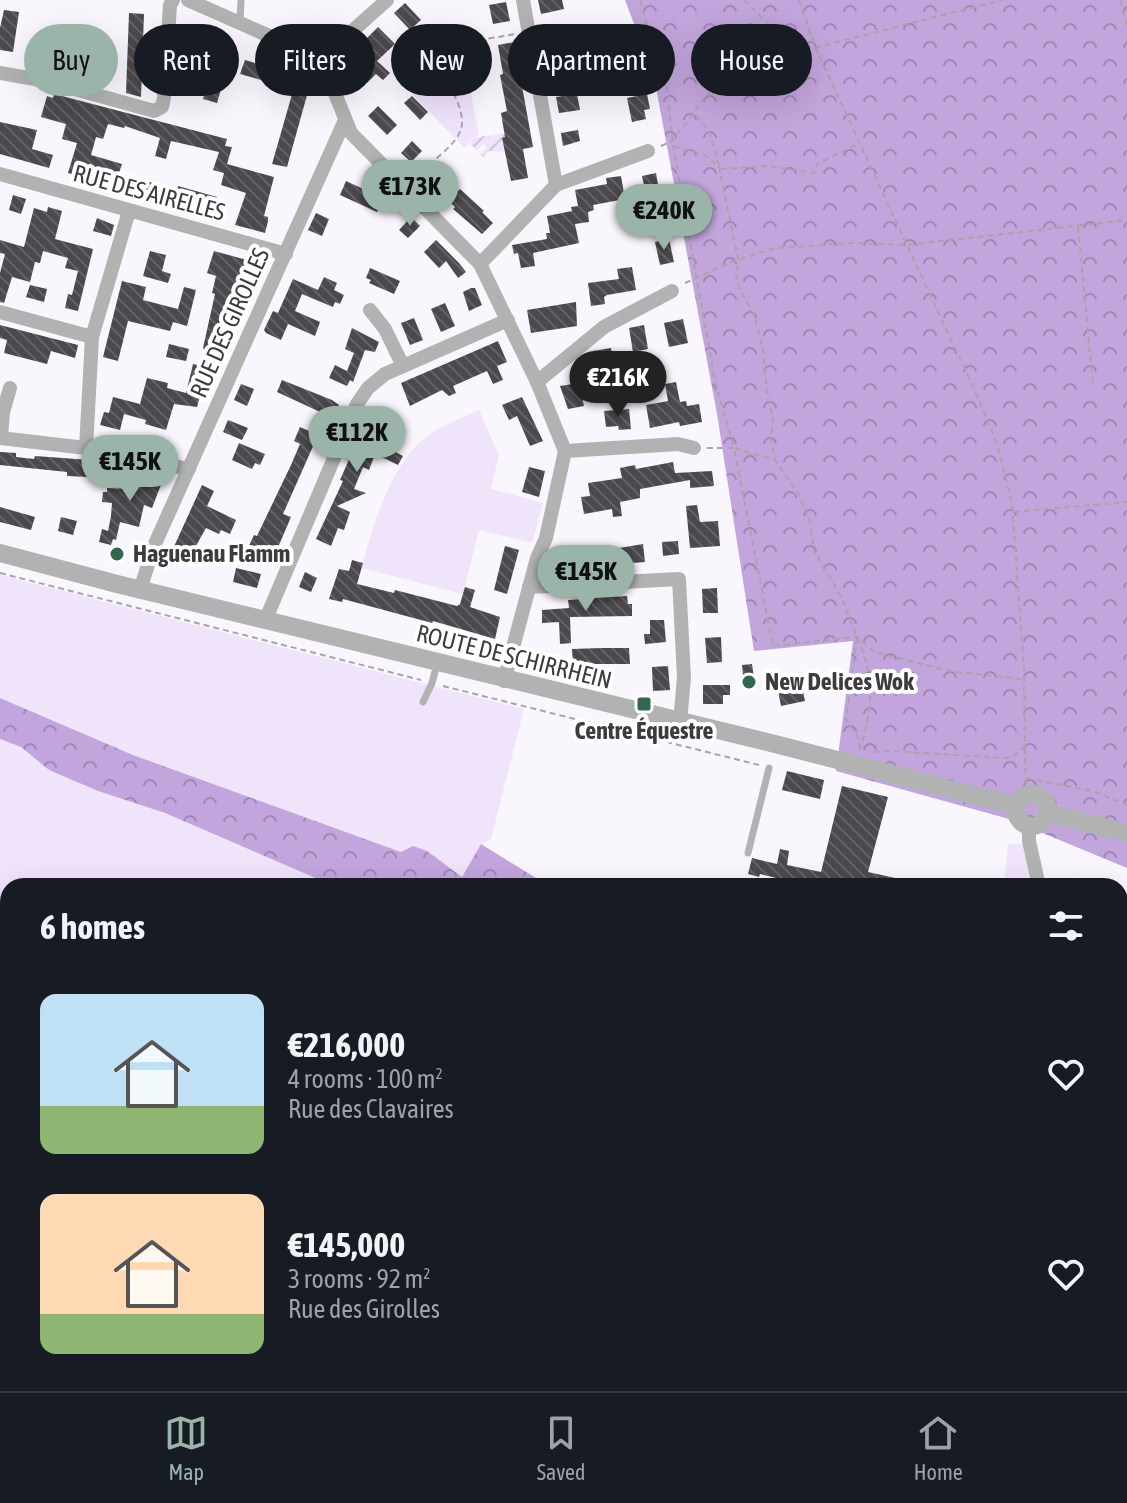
<!DOCTYPE html>
<html lang="en">
<head>
<meta charset="utf-8">
<style>
	:root { --surface:#171b24; --page:#242831; --text:#f1f3f6; --muted:#9ea1a6; --line:#363941; --accent:#9bb4aa }
	body { margin:0; font-family:"Asap Condensed",sans-serif; background:var(--page); color:var(--text); height:100vh; display:flex; flex-direction:column; font-size:30px; white-space:nowrap }
	* { box-sizing:border-box; margin:0 }
	p { font-size:26px; color:var(--muted) }
	.icon { flex:none; width:44px; height:44px; fill:none; stroke:currentColor; stroke-width:2; stroke-linecap:round; stroke-linejoin:round }
	.map { position:relative; flex:1; overflow:hidden }
	.panel { position:absolute; left:0px; top:878px; width:1128px; height:514px; display:flex; flex-direction:column; background:var(--surface); border-radius:24px 24px 0 0; box-shadow:0 8px 32px #0002 }
	.panel>* { flex:none }
	.banner { position:absolute; left:24px; top:24px; width:1080px; height:72px; display:flex; gap:16px }
	.price { position:absolute; translate:-50% -68px; padding:0 18px; border-radius:28px; background:var(--accent); color:#111; font-size:26px; line-height:52px; filter:drop-shadow(0 2px 4px #0008) }
	.price::after { content:''; position:absolute; left:50%; top:48px; width:24px; height:18px; margin-left:-12px; background:inherit; clip-path:polygon(0 0,100% 0,50% 100%) }
	.price.selected { background:#222; color:#fff }
	ul { padding:0; list-style:none }
	li { display:flex; align-items:center; gap:24px; height:200px; padding:0 40px }
	li span { display:grid; place-items:center; flex:none; width:224px; height:160px; border-radius:16px; color:#555 }
	li>.icon { margin-inline-start:auto }
	span .icon { width:96px; height:96px; fill:#fffc; stroke-width:1 }
	li b { font-size:34px }
	h2 { display:flex; justify-content:space-between; align-items:center; height:96px; padding:0 40px; font-size:34px }
	.pill { padding:0 28px; border-radius:36px; background:var(--surface); box-shadow:0 8px 32px #0002; font-size:28px; line-height:72px }
	.pill.selected { background:var(--accent); color:#111 }
	.tabs { display:flex; justify-content:space-around; align-items:center; height:112px; border-top:2px solid var(--line); background:var(--surface); font-size:22px; color:var(--muted) }
	.tabs a { display:grid; justify-items:center; gap:4px }
	.tabs .selected { color:var(--accent) }
	.map>svg:first-child { display:block }
	.grass { fill:#f0e4fb }
	.forest { fill:url(#forest-crowns) }
	.garden { fill:url(#garden-furrows) }
	.lines { fill:none; stroke-linecap:round; stroke-linejoin:round }
	.stream { stroke:#d7b9f1; stroke-width:4 }
	.building { fill:url(#building-back-hatch) }
	.path { stroke:#a8a4aa; stroke-width:2; stroke-dasharray:6 4; stroke-linecap:butt }
	.service { stroke:#b0b3b2; stroke-width:7 }
	.minor { stroke:#b0b3b2; stroke-width:14 }
	.tertiary { stroke:#b0b3b2; stroke-width:18 }
	.primary { stroke:#757a77; stroke-width:22 }
	.poi-dot { fill:#31674d; stroke:#fff; stroke-width:3 }
	.labels { text-anchor:middle; stroke-width:8; stroke-linejoin:round; paint-order:stroke }
	.street-label { font-size:24px; fill:#3d3b3e; stroke:#fff }
	.poi-label { font-size:24px; font-weight:bold; fill:#3d3b3e; stroke:#fff; text-anchor:start }
</style>
</head>
<body>
<div class="map">
<svg width="1127" height="1391" viewBox="0 0 1127 1391">
	<defs>
		<pattern id="forest-crowns" width="20" height="18" patternUnits="userSpaceOnUse" patternTransform="scale(2)"><rect width="20" height="18" fill="#c2a5dc"/><path d="M2 6a3 3 0 1 1 6 0M12 15a3 3 0 1 1 6 0" fill="none" stroke="#9f88b4"/></pattern>
		<pattern id="garden-furrows" width="10" height="10" patternUnits="userSpaceOnUse" patternTransform="scale(2)"><rect width="10" height="10" fill="#f0e4fb"/><path d="M-1 1l2-2M0 10L10 0M9 11l2-2" fill="none" stroke="#cfc4d8"/></pattern>
		<pattern id="building-back-hatch" width="6" height="6" patternUnits="userSpaceOnUse" patternTransform="scale(2)"><rect width="6" height="6" fill="#4c494e"/><path d="M-1 5l2 2M0 0l6 6M5-1l2 2" fill="none" stroke="#646266"/></pattern>
	</defs>
	<rect width="100%" height="100%" fill="#faf6fd"/>
	<g class="grass">
		<path d="M 453,31 L 462,43 L 479,136 L 473,137 L 465,148 L 400,82 Z"/>
		<path d="M 479,410 L 499,455 L 491,489 L 543,503 L 532,543 L 479,530 L 463,594 L 361,568 C 374,523 392,458 433,432 C 447,423 464,417 479,410 Z"/>
		<path d="M 0,575 L 524,709 L 491,839 L 481,844 L 462,878 L 427,851 L 413,847 L 401,852 L 133,755 L 0,698 Z"/>
		<path d="M 0,739 L 21,747 L 49,770 L 98,791 L 165,813 L 334,886 L 8,886 L 8,1384 L 1120,1384 L 1120,1217 L 1127,1168 L 1127,1391 L 0,1391 Z"/>
		<path d="M 1008,844 L 1023,844 L 1031,886 L 1004,886 Z"/>
		<path d="M 1120,1048 L 1127,1057 L 1127,1135 L 1120,1099 Z"/>
	</g>
	<g class="forest">
		<path d="M 625,0 L 1127,0 L 1127,868 L 1009,819 L 836,771 L 853,641 L 754,651 L 717,414 L 654,77 Z"/>
		<path d="M 0,698 L 133,755 L 401,852 L 413,846 L 427,851 L 462,877 L 481,844 L 549,886 L 334,886 L 165,813 L 98,791 L 49,770 L 21,747 L 0,739 Z"/>
		<path d="M 1120,1099 C 1127,1142 1126,1173 1120,1217 Z"/>
	</g>
	<path class="garden" d="M 505,133 L 506,137 L 502,138 L 504,152 L 488,151 L 483,157 L 480,155 L 487,147 L 483,144 L 477,151 L 470,143 L 473,138 Z"/>
	<g class="lines">
		<g class="stream">
			<path d="M 1023,1384 L 1046,1391"/>
			<path d="M 152,1391 L 185,1384"/>
			<path d="M 686,1391 L 688,1384"/>
		</g>
	</g>
	<g class="building">
		<path d="M 538,0 L 562,0 L 564,9 L 541,14 Z"/>
		<path d="M 506,2 L 510,21 L 493,24 L 489,5 Z"/>
		<path d="M 405,3 L 421,20 L 410,30 L 394,13 Z"/>
		<path d="M 4,10 L 19,12 L 13,52 L 0,50 L 0,28 Z"/>
		<path d="M 129,13 L 144,14 L 141,97 L 126,93 Z"/>
		<path d="M 189,26 L 213,36 L 203,58 L 178,46 Z"/>
		<path d="M 378,27 L 395,44 L 377,61 L 390,73 L 383,80 L 376,74 L 367,83 L 349,66 L 370,45 L 365,40 Z"/>
		<path d="M 570,27 L 576,74 L 552,78 L 545,32 Z"/>
		<path d="M 514,42 L 533,147 L 523,149 L 528,178 L 511,181 L 502,138 L 505,137 L 501,113 L 507,111 L 500,75 L 503,74 L 498,45 Z"/>
		<path d="M 29,46 L 69,51 L 67,65 L 27,60 Z"/>
		<path d="M 245,60 L 283,71 L 279,85 L 240,74 Z"/>
		<path d="M 214,61 L 228,65 L 217,103 L 203,99 Z"/>
		<path d="M 295,84 L 309,88 L 287,167 L 272,164 Z"/>
		<path d="M 54,94 L 227,139 L 225,146 L 232,147 L 227,164 L 274,177 L 264,216 L 268,217 L 268,221 L 265,233 L 235,225 L 246,193 L 221,185 L 224,173 L 213,170 L 219,152 L 171,141 L 166,159 L 155,156 L 160,138 L 125,126 L 124,128 L 108,124 L 103,139 L 96,137 L 91,155 L 122,164 L 119,173 L 177,190 L 178,186 L 217,197 L 210,212 L 109,184 L 108,186 L 68,173 L 77,143 L 62,139 L 66,124 L 41,117 L 47,96 L 53,98 Z"/>
		<path d="M 577,94 L 580,110 L 559,113 L 556,97 Z"/>
		<path d="M 647,94 L 650,109 L 644,110 L 646,119 L 632,122 L 627,98 Z"/>
		<path d="M 412,96 L 428,112 L 420,120 L 404,103 Z"/>
		<path d="M 378,106 L 397,125 L 387,135 L 368,116 Z"/>
		<path d="M 0,122 L 37,130 L 32,149 L 53,155 L 49,168 L 0,154 Z"/>
		<path d="M 578,130 L 580,141 L 563,146 L 561,133 Z"/>
		<path d="M 412,141 L 422,151 L 411,162 L 401,153 Z"/>
		<path d="M 435,168 L 458,191 L 460,189 L 484,211 L 482,212 L 493,223 L 482,234 L 453,209 L 455,207 L 425,177 Z"/>
		<path d="M 656,173 L 660,197 L 647,199 L 642,176 Z"/>
		<path d="M 621,176 L 625,199 L 593,205 L 594,210 L 588,212 L 589,222 L 575,224 L 579,243 L 533,253 L 535,266 L 521,268 L 518,253 L 514,254 L 512,245 L 547,239 L 546,233 L 550,233 L 547,216 L 572,211 L 571,207 L 578,206 L 575,190 L 607,184 L 606,178 Z"/>
		<path d="M 346,181 L 383,198 L 377,212 L 340,195 Z"/>
		<path d="M 13,195 L 26,199 L 21,214 L 9,210 Z"/>
		<path d="M 48,207 L 62,211 L 55,239 L 93,249 L 78,311 L 65,308 L 68,294 L 72,295 L 78,271 L 65,268 L 68,258 L 43,251 L 40,263 L 35,262 L 30,282 L 12,277 L 4,303 L 0,302 L 0,273 L 5,254 L 0,253 L 0,240 L 24,247 L 34,208 L 47,212 Z"/>
		<path d="M 316,213 L 329,219 L 322,236 L 308,230 Z"/>
		<path d="M 411,217 L 420,226 L 408,238 L 399,230 Z"/>
		<path d="M 97,218 L 114,225 L 111,236 L 93,231 Z"/>
		<path d="M 669,239 L 674,262 L 660,265 L 655,242 Z"/>
		<path d="M 436,240 L 459,263 L 466,272 L 458,278 L 446,261 L 439,268 L 424,252 Z"/>
		<path d="M 150,251 L 166,255 L 162,271 L 171,274 L 168,283 L 143,276 Z"/>
		<path d="M 214,251 L 258,263 L 254,277 L 238,275 L 233,295 L 241,297 L 235,324 L 229,323 L 221,355 L 215,353 L 213,363 L 203,348 L 215,294 L 212,293 L 216,276 L 207,273 Z"/>
		<path d="M 632,267 L 636,290 L 607,295 L 604,297 L 605,304 L 591,306 L 588,283 L 619,279 L 617,269 Z"/>
		<path d="M 370,268 L 400,281 L 394,294 L 369,283 L 371,280 L 366,278 Z"/>
		<path d="M 324,277 L 337,283 L 334,290 L 344,295 L 340,304 L 335,302 L 333,307 L 302,294 L 295,311 L 320,322 L 315,336 L 288,324 L 281,340 L 266,333 L 264,330 L 273,311 L 278,313 L 293,279 L 318,290 Z"/>
		<path d="M 122,281 L 146,287 L 143,300 L 178,309 L 184,287 L 196,290 L 187,326 L 173,322 L 170,331 L 128,321 L 118,361 L 103,357 Z"/>
		<path d="M 30,285 L 47,289 L 44,302 L 26,297 Z"/>
		<path d="M 471,288 L 475,288 L 482,305 L 469,311 L 463,292 Z"/>
		<path d="M 576,302 L 577,326 L 531,333 L 527,310 Z"/>
		<path d="M 445,303 L 455,326 L 441,332 L 431,309 Z"/>
		<path d="M 414,318 L 423,340 L 410,345 L 401,323 Z"/>
		<path d="M 683,319 L 688,343 L 669,347 L 664,323 Z"/>
		<path d="M 0,325 L 78,345 L 75,358 L 51,351 L 47,364 L 4,353 L 7,340 L 0,338 Z"/>
		<path d="M 644,325 L 648,349 L 633,352 L 629,328 Z"/>
		<path d="M 352,328 L 379,342 L 375,352 L 365,350 L 353,382 L 350,380 L 347,386 L 329,378 L 335,365 L 347,371 L 354,353 L 345,349 Z"/>
		<path d="M 498,341 L 507,362 L 497,366 L 503,380 L 493,384 L 487,371 L 453,386 L 456,393 L 449,396 L 442,390 L 410,406 L 401,383 Z"/>
		<path d="M 169,344 L 189,349 L 186,361 L 166,357 Z"/>
		<path d="M 611,348 L 615,372 L 598,375 L 593,351 Z"/>
		<path d="M 193,364 L 211,368 L 207,386 L 203,385 L 197,407 L 174,404 L 166,430 L 145,424 L 146,420 L 124,414 L 120,430 L 100,425 L 104,412 L 109,413 L 113,397 L 140,404 L 147,378 L 168,383 L 167,388 L 186,393 Z"/>
		<path d="M 282,380 L 332,400 L 339,405 L 333,418 L 277,392 Z"/>
		<path d="M 676,382 L 680,402 L 686,401 L 687,406 L 699,404 L 702,422 L 680,426 L 679,422 L 650,428 L 646,405 L 668,401 L 665,384 Z"/>
		<path d="M 579,383 L 584,406 L 568,409 L 560,386 Z"/>
		<path d="M 241,384 L 254,389 L 247,406 L 234,400 Z"/>
		<path d="M 522,397 L 543,441 L 530,446 L 517,416 L 509,420 L 502,405 Z"/>
		<path d="M 629,409 L 631,429 L 619,430 L 618,426 L 606,427 L 604,411 Z"/>
		<path d="M 370,412 L 392,423 L 382,445 L 403,456 L 398,465 L 375,454 L 369,470 L 363,467 L 354,489 L 366,493 L 337,506 L 350,512 L 344,530 L 338,528 L 331,546 L 316,539 L 343,481 L 340,480 L 355,446 L 360,449 L 369,432 L 362,429 Z"/>
		<path d="M 228,420 L 248,428 L 242,440 L 223,432 Z"/>
		<path d="M 300,427 L 318,435 L 283,514 L 291,517 L 273,559 L 248,548 L 254,535 L 257,536 L 291,465 L 300,444 L 294,441 Z"/>
		<path d="M 239,443 L 265,454 L 260,465 L 255,463 L 252,469 L 232,460 Z"/>
		<path d="M 0,452 L 16,453 L 16,457 L 34,459 L 35,456 L 90,460 L 89,477 L 67,476 L 67,472 L 0,465 Z"/>
		<path d="M 673,462 L 675,473 L 712,471 L 714,486 L 690,488 L 690,480 L 640,489 L 640,498 L 620,502 L 622,516 L 613,517 L 612,509 L 584,514 L 581,497 L 590,496 L 588,483 L 622,478 L 620,468 L 635,465 L 636,469 Z"/>
		<path d="M 529,467 L 545,471 L 539,497 L 522,492 Z"/>
		<path d="M 143,470 L 164,477 L 152,508 L 144,505 L 139,527 L 120,522 L 116,540 L 113,539 L 111,545 L 99,542 L 102,529 L 108,531 L 111,516 L 112,503 L 102,502 L 103,492 L 107,492 L 107,488 L 129,489 L 131,479 L 139,480 Z"/>
		<path d="M 202,485 L 214,491 L 207,506 L 236,520 L 230,534 L 221,530 L 219,534 L 206,528 L 192,553 L 188,550 L 185,557 L 172,551 Z"/>
		<path d="M 697,505 L 700,522 L 718,521 L 720,546 L 690,548 L 686,506 Z"/>
		<path d="M 0,507 L 35,517 L 31,530 L 0,522 Z"/>
		<path d="M 61,517 L 77,521 L 73,535 L 58,531 Z"/>
		<path d="M 678,541 L 679,554 L 663,556 L 662,542 Z"/>
		<path d="M 643,544 L 645,562 L 596,566 L 595,552 Z"/>
		<path d="M 505,546 L 519,550 L 507,594 L 494,590 Z"/>
		<path d="M 580,550 L 581,562 L 577,562 L 578,569 L 562,571 L 560,552 Z"/>
		<path d="M 352,560 L 363,563 L 357,584 L 394,593 L 395,590 L 457,606 L 460,604 L 465,587 L 475,590 L 470,607 L 500,617 L 495,639 L 433,621 L 432,623 L 343,599 L 342,602 L 329,599 L 339,569 L 349,571 Z"/>
		<path d="M 236,568 L 261,574 L 257,588 L 233,582 Z"/>
		<path d="M 305,572 L 317,578 L 311,592 L 299,587 Z"/>
		<path d="M 717,588 L 718,613 L 703,613 L 702,589 Z"/>
		<path d="M 627,596 L 628,604 L 632,604 L 632,616 L 570,617 L 571,643 L 560,644 L 559,622 L 542,623 L 542,610 L 569,608 L 568,600 Z"/>
		<path d="M 650,620 L 664,620 L 666,642 L 645,644 L 644,634 L 650,634 Z"/>
		<path d="M 721,637 L 722,662 L 707,663 L 705,638 Z"/>
		<path d="M 601,648 L 629,648 L 630,664 L 573,664 L 572,649 Z"/>
		<path d="M 752,664 L 755,684 L 744,685 L 742,665 Z"/>
		<path d="M 668,666 L 670,690 L 653,691 L 652,667 Z"/>
		<path d="M 703,685 L 730,685 L 730,695 L 723,695 L 723,704 L 703,704 Z"/>
		<path d="M 802,686 L 805,701 L 781,706 L 778,691 Z"/>
		<path d="M 787,771 L 824,780 L 820,799 L 782,790 Z"/>
		<path d="M 842,786 L 888,797 L 868,872 L 913,882 L 912,886 L 800,886 L 800,884 L 760,874 L 759,877 L 748,874 L 752,858 L 777,864 L 780,849 L 789,851 L 787,865 L 821,872 Z"/>
	</g>
	<g class="lines">
		<g class="path">
			<path d="M 640,0 L 650,36 L 665,71 L 673,145 L 715,382 L 734,448 L 775,460 L 798,493 L 810,522 L 814,551 L 841,596 L 857,637 L 846,720 L 857,735 L 860,747"/>
			<path d="M 744,0 L 776,31 L 800,49"/>
			<path d="M 799,0 L 815,47 L 980,402 L 998,447 L 1012,504 L 1024,670 L 1025,746 L 1016,754 L 1005,758 L 890,751 L 869,752"/>
			<path d="M 1120,0 L 1127,26"/>
			<path d="M 696,116 C 712,128 714,147 719,166"/>
			<path d="M 661,146 L 672,141 L 708,94 L 747,65 L 1002,0"/>
			<path d="M 674,146 L 705,155 L 719,167 L 738,259 L 736,281 L 754,315 L 763,350 L 767,395 L 773,417 L 771,439 L 775,460"/>
			<path d="M 721,169 L 769,166 L 814,173 L 817,164 L 858,144"/>
			<path d="M 414,178 C 426,166 452,148 459,134 C 475,104 421,70 462,43 L 516,34"/>
			<path d="M 446,179 L 448,178"/>
			<path d="M 1078,227 L 1093,385"/>
			<path d="M 685,283 L 734,261 L 776,248 L 853,243 L 906,245 L 1127,220"/>
			<path d="M 707,448 L 734,448 L 773,646 L 857,637 L 875,652 L 949,671 L 1022,679"/>
			<path d="M 1014,512 L 1127,502"/>
			<path d="M 0,573 L 421,680"/>
			<path d="M 857,638 C 875,674 873,714 859,751"/>
			<path d="M 443,686 L 759,765"/>
			<path d="M 1025,748 L 1026,793"/>
			<path d="M 1026,778 L 1093,791 L 1127,805"/>
		</g>
		<g class="service">
			<path d="M 240,22 L 241,0"/>
			<path d="M 423,702 L 432,683 L 437,664"/>
			<path d="M 748,853 L 769,768"/>
		</g>
		<g class="minor">
			<path d="M 188,0 L 321,59 L 351,133 L 480,264 L 537,382 L 565,451 L 546,538 L 537,558 L 504,681"/>
			<path d="M 523,0 L 556,185"/>
			<path d="M 321,59 L 387,0"/>
			<path d="M 0,73 L 46,81 L 154,111 L 162,107 L 164,98 L 170,5 L 173,0"/>
			<path d="M 0,174 L 286,254"/>
			<path d="M 480,264 L 556,185 L 648,151"/>
			<path d="M 370,310 L 385,329 L 403,366"/>
			<path d="M 0,312 L 92,337"/>
			<path d="M 537,382 L 604,327 L 672,291"/>
			<path d="M 1,437 L 3,412 L 10,388"/>
			<path d="M 0,438 L 86,448 L 189,469"/>
			<path d="M 86,448 L 92,337 L 129,211"/>
			<path d="M 565,451 L 678,444 L 694,448"/>
			<path d="M 529,587 L 679,579 L 684,678 L 680,722"/>
			<path d="M 140,590 L 154,546 L 345,120"/>
			<path d="M 265,621 L 357,404 L 368,388 L 385,374 L 508,320"/>
			<path d="M 1029,826 L 1029,841 L 1039,886"/>
			<path d="M 1120,925 L 1127,928"/>
			<path d="M 1120,1032 L 1127,1041"/>
		</g>
		<g class="tertiary">
			<path d="M 0,553 L 117,584 L 775,744 L 1016,806"/>
			<circle cx="1032" cy="810" r="16"/>
			<path d="M 1048,813 L 1127,833"/>
		</g>
		<g class="primary">
			<path d="M 846,1384 L 884,1391"/>
			<path d="M 327,1391 L 368,1384"/>
		</g>
	</g>
	<g class="poi-dot">
		<circle cx="117" cy="554" r="8"/>
		<circle cx="749" cy="682" r="8"/>
		<rect x="636" y="696" width="16" height="16" rx="4"/>
	</g>
	<g class="labels">
		<g class="street-label">
			<text transform="translate(149 193) rotate(15)" y="8">RUE DES AIRELLES</text>
			<text transform="translate(230 323) rotate(-66)" y="8">RUE DES GIROLLES</text>
			<text transform="translate(514 657) rotate(14)" y="8">ROUTE DE SCHIRRHEIN</text>
		</g>
		<g class="poi-label">
			<text x="133" y="562">Haguenau Flamm</text>
			<text x="765" y="690">New Delices Wok</text>
			<text x="644" y="739" text-anchor="middle">Centre Équestre</text>
		</g>
	</g>
</svg>
<b class="price" style="left:410px;top:228px">€173K</b>
<b class="price" style="left:664px;top:252px">€240K</b>
<b class="price selected" style="left:618px;top:419px">€216K</b>
<b class="price" style="left:357px;top:474px">€112K</b>
<b class="price" style="left:130px;top:503px">€145K</b>
<b class="price" style="left:586px;top:613px">€145K</b>
<div class="banner">
<a class="pill selected">Buy</a>
<a class="pill">Rent</a>
<a class="pill">Filters</a>
<a class="pill">New</a>
<a class="pill">Apartment</a>
<a class="pill">House</a>
</div>
<section class="panel">
<h2>6 homes<svg class="icon" aria-label="filters" viewBox="0 0 24 24"><path d="M4 7h16M4 17h16"/><circle cx="9" cy="7" r="2"/><circle cx="15" cy="17" r="2"/></svg></h2>
<ul>
<li><span style="background:linear-gradient(#bfe0f5 70%,#8fb573 0)"><svg class="icon" aria-label="home" viewBox="0 0 24 24"><path d="M3 11l9-7 9 7M6 9v11h12V9"/></svg></span><div><b>€216,000</b><p>4 rooms · 100 m²</p><p>Rue des Clavaires</p></div><svg class="icon" aria-label="heart" viewBox="0 0 24 24"><path d="M12 20l-8-8c-3-5 5-10 8-4 3-6 11-1 8 4z"/></svg></li>
<li><span style="background:linear-gradient(#ffd9b3 75%,#8fb573 0)"><svg class="icon" aria-label="home" viewBox="0 0 24 24"><path d="M3 11l9-7 9 7M6 9v11h12V9"/></svg></span><div><b>€145,000</b><p>3 rooms · 92 m²</p><p>Rue des Girolles</p></div><svg class="icon" aria-label="heart" viewBox="0 0 24 24"><path d="M12 20l-8-8c-3-5 5-10 8-4 3-6 11-1 8 4z"/></svg></li>
</ul>
</section>
</div>
<nav class="tabs">
<a class="selected"><svg class="icon" aria-label="map" viewBox="0 0 24 24"><path d="M3 6l6-2 6 2 6-2v14l-6 2-6-2-6 2zM9 4v14M15 6v14"/></svg>Map</a>
<a><svg class="icon" aria-label="saved" viewBox="0 0 24 24"><path d="M7 4h10v16l-5-4-5 4z"/></svg>Saved</a>
<a><svg class="icon" aria-label="home" viewBox="0 0 24 24"><path d="M3 11l9-7 9 7M6 9v11h12V9"/></svg>Home</a>
</nav>
</body>
</html>
